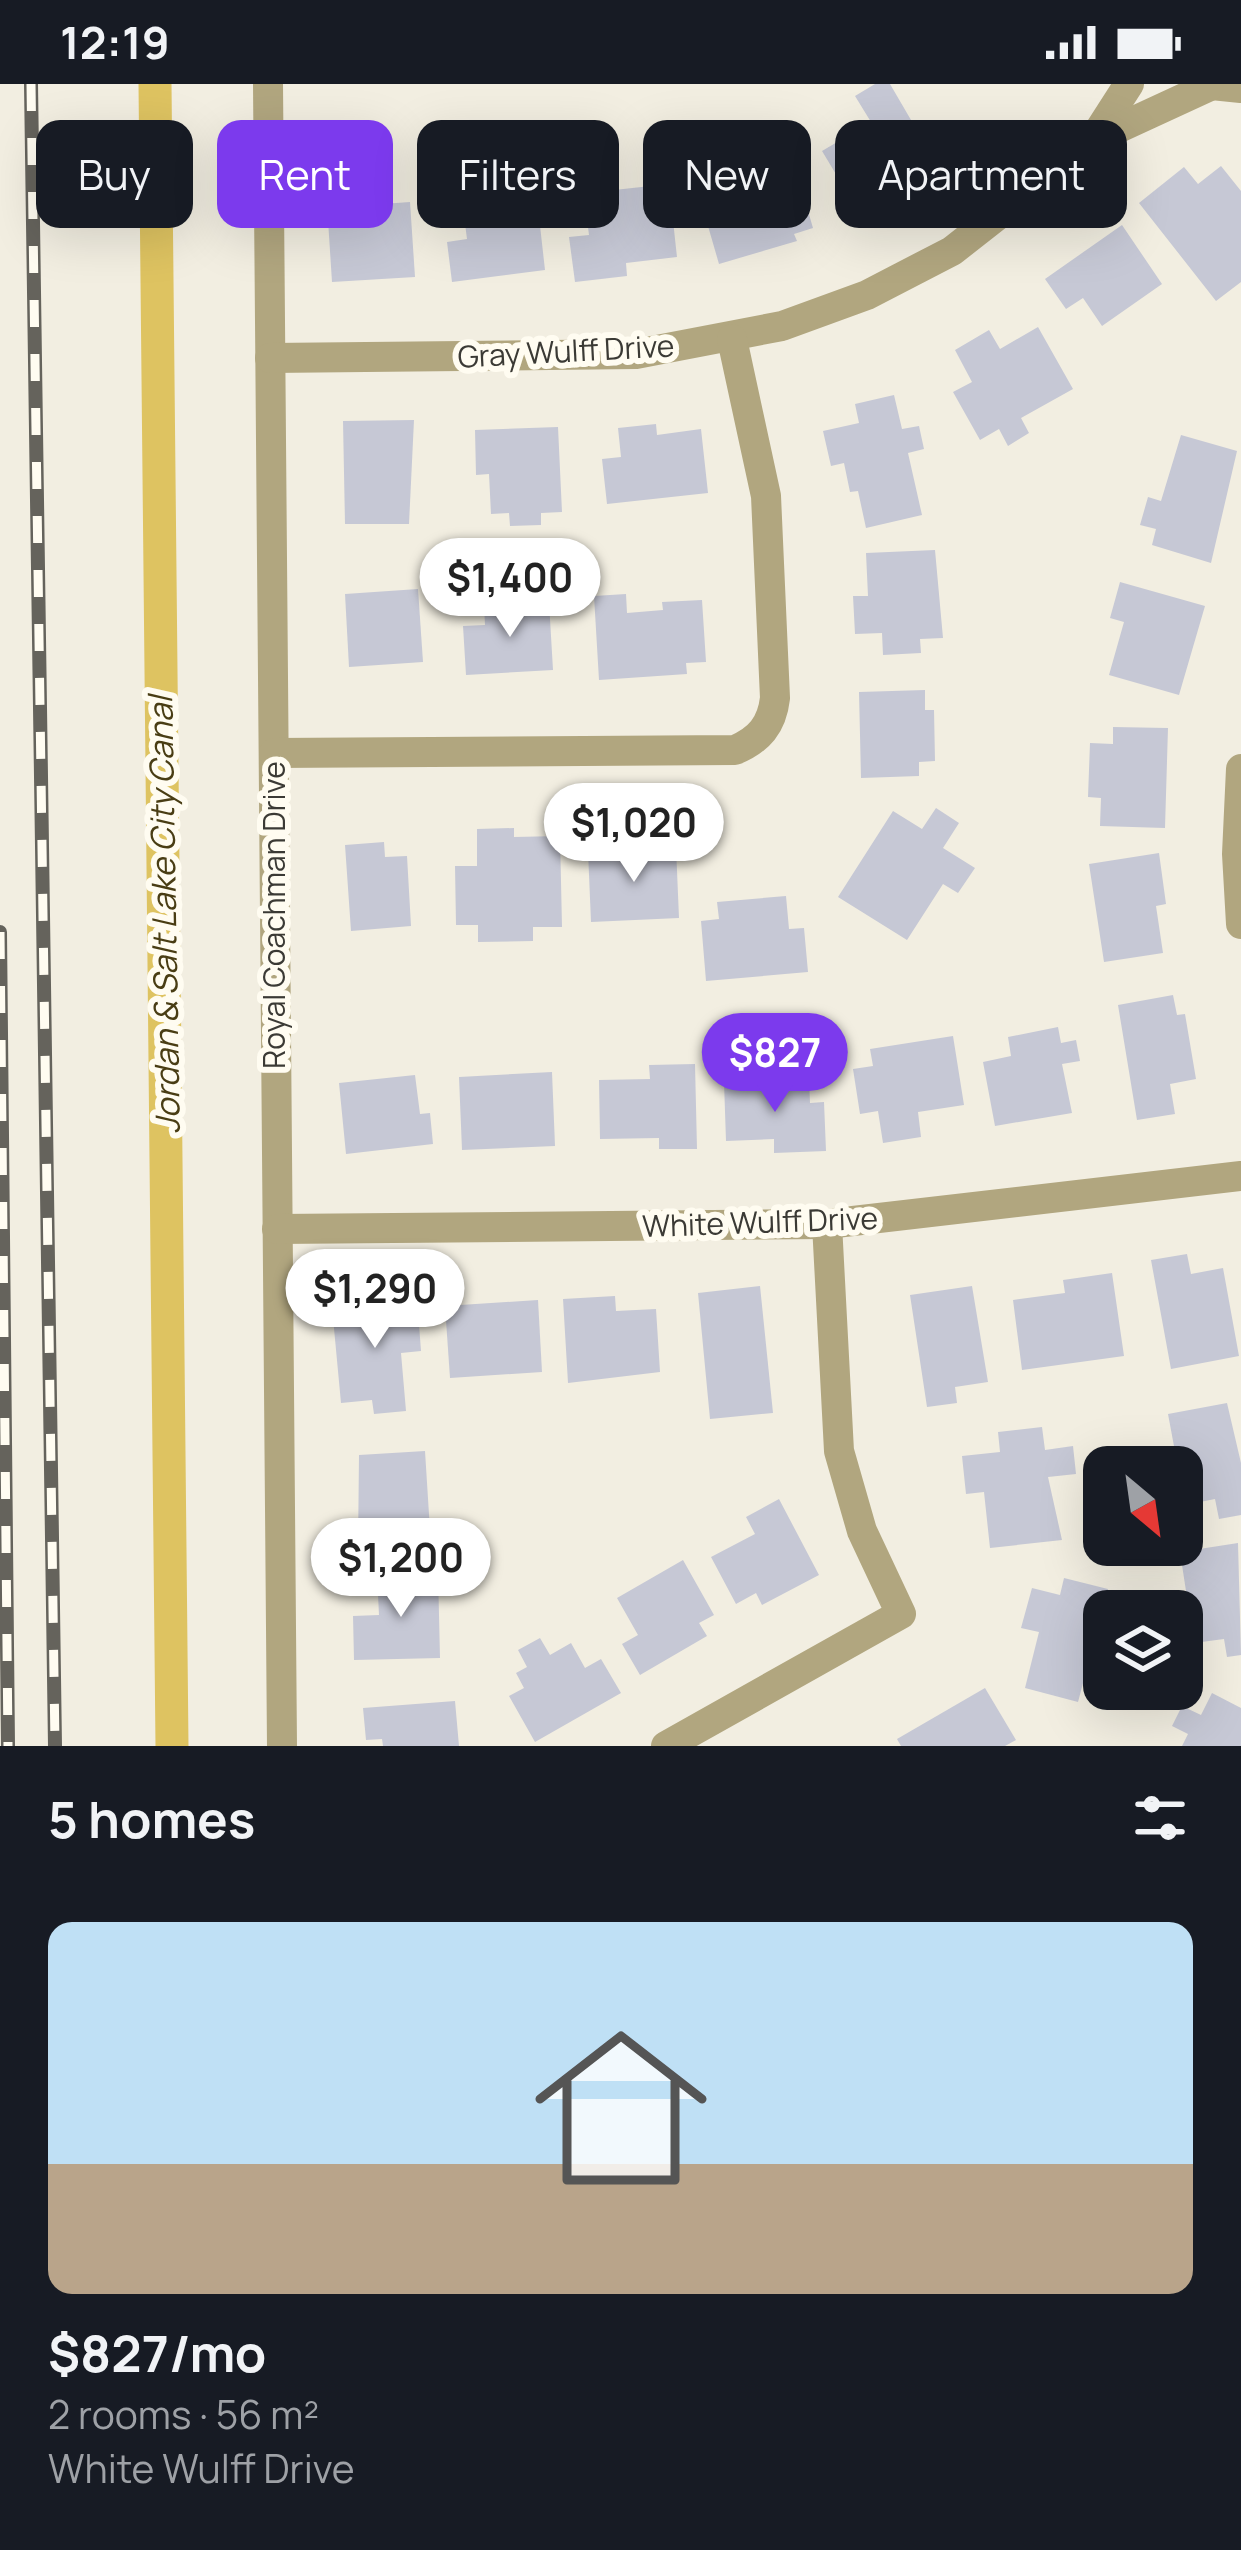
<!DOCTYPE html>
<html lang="en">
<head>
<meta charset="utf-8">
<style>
	:root { --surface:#171b24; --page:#20242c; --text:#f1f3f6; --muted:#9ea1a6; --accent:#7c3aed }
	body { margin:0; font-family:Manrope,sans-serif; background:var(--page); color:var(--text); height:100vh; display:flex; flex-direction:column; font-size:45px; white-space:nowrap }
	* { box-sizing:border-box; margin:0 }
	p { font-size:39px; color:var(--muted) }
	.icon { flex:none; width:66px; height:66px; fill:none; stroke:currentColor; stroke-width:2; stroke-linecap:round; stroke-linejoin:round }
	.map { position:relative; height:1662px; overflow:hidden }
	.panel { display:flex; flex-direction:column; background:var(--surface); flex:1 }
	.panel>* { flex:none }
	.guide { position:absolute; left:36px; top:36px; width:1170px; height:108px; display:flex; gap:24px }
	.needle { width:78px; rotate:151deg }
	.tools { position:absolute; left:1083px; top:1362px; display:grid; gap:24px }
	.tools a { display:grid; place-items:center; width:120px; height:120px; border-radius:24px; background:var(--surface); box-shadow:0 12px 48px #0002; font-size:60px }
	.price { position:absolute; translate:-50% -102px; padding:0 27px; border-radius:42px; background:#fff; color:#222; font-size:39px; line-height:78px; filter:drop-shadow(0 3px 6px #0008) }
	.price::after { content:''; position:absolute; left:50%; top:72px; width:36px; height:27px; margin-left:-18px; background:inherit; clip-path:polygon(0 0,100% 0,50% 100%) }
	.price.selected { background:var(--accent); color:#fff }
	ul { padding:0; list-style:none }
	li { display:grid; align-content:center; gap:24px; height:636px; padding:0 48px }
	li span { display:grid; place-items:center; height:372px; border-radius:24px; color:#555 }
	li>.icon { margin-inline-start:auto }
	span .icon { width:216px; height:216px; fill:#fffc; stroke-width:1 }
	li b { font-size:51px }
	h2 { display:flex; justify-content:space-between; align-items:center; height:144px; padding:0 48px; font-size:51px }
	.chip { padding:0 42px; border-radius:24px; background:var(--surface); box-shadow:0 12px 48px #0002; font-size:42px; line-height:108px }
	.chip.selected { background:var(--accent); color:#fff }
	.status { display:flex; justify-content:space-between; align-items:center; height:84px; padding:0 60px; background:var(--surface); direction:ltr }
	.status svg { height:33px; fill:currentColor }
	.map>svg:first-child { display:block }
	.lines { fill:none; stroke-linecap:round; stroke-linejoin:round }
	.canal { stroke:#dec361; stroke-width:33 }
	.building { fill:#c6c8d5 }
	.minor { stroke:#b1a67f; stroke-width:30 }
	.rail-casing { stroke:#65635c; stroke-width:14 }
	.rail { stroke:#fffcf1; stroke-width:9; stroke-dasharray:27; stroke-linecap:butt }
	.labels { text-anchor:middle; stroke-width:12; stroke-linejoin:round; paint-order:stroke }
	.street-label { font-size:30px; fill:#3b3a35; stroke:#fffcf1 }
	.water-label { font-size:33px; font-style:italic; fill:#493d14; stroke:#fffcf1 }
</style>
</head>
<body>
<div class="status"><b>12:19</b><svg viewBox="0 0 49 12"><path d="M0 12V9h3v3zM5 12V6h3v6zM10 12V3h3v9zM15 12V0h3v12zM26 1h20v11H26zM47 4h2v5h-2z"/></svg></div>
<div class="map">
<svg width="1241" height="1662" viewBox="0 0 1241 1662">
	<rect width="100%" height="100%" fill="#f2eee1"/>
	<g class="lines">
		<path class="canal" d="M 155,0 L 172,1662"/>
	</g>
	<g class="building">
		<path d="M 875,0 L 890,0 L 939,84 L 860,130 L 822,67 L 871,38 L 855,12 Z"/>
		<path d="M 1221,82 L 1241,107 L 1241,198 L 1216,217 L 1139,119 L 1184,83 L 1198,100 Z"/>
		<path d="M 779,86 L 784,101 L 799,96 L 813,144 L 794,150 L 797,157 L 719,180 L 708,142 L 725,136 L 720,119 L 751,109 L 747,95 Z"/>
		<path d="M 669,100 L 677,173 L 626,179 L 627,192 L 575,198 L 569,153 L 589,151 L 585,119 L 615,115 L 614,106 Z"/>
		<path d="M 537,115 L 545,186 L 452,198 L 447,158 L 467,155 L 463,124 Z"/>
		<path d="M 410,118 L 415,193 L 332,198 L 328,136 L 382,132 L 382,120 Z"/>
		<path d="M 1122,141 L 1162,200 L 1102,242 L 1083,214 L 1066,225 L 1045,195 Z"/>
		<path d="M 1038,243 L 1073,305 L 1021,334 L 1029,349 L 1008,362 L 999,345 L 980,356 L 953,308 L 972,298 L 955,266 L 989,246 L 1000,265 Z"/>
		<path d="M 894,311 L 902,345 L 919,342 L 924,365 L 908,369 L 922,431 L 866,444 L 858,407 L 850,408 L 844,379 L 831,382 L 823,347 L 859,339 L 855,320 Z"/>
		<path d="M 414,336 L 409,440 L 345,440 L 343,337 Z"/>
		<path d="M 656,340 L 657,351 L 701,345 L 708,409 L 607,420 L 602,375 L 621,373 L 618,344 Z"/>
		<path d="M 558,343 L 562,428 L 541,429 L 541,441 L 510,442 L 509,429 L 491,430 L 489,390 L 476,391 L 475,346 Z"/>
		<path d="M 1181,351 L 1237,367 L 1211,479 L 1152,461 L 1156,445 L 1140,441 L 1148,413 L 1161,417 Z"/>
		<path d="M 935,466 L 943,554 L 920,555 L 921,569 L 883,571 L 882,549 L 855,550 L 853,512 L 868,512 L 866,469 Z"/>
		<path d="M 1120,498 L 1205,522 L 1179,611 L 1109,591 L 1124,538 L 1110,534 Z"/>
		<path d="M 418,505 L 423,578 L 349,583 L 345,510 Z"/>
		<path d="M 626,510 L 627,529 L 663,526 L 662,518 L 702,516 L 706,578 L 686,579 L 687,590 L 599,596 L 594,512 Z"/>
		<path d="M 549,518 L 553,586 L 466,591 L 463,542 L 485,541 L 484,522 Z"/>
		<path d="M 925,606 L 925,626 L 934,626 L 935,677 L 919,678 L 919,692 L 861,694 L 859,608 Z"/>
		<path d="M 1113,643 L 1168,644 L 1165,744 L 1100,742 L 1101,714 L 1088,713 L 1090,659 L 1113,660 Z"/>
		<path d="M 936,724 L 959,739 L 943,764 L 975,784 L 958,809 L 943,800 L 907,856 L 838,813 L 893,727 L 922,745 Z"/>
		<path d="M 514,744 L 514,753 L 560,752 L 562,843 L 533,843 L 533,857 L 478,858 L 478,841 L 456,841 L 455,782 L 477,782 L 477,745 Z"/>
		<path d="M 384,758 L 385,773 L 407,772 L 411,842 L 351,847 L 345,761 Z"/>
		<path d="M 676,763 L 679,834 L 591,838 L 588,767 Z"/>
		<path d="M 1159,769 L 1166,820 L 1156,822 L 1163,869 L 1104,878 L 1089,780 Z"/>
		<path d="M 786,812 L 789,845 L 804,844 L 808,888 L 706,897 L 701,837 L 719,835 L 717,818 Z"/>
		<path d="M 1173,911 L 1177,931 L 1185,930 L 1196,995 L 1170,1000 L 1175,1030 L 1137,1036 L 1118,921 Z"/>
		<path d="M 1058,943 L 1061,959 L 1076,956 L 1080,977 L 1062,980 L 1072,1029 L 995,1042 L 983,978 L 1011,972 L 1008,953 Z"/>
		<path d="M 953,952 L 964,1021 L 918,1028 L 921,1053 L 883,1059 L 878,1027 L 860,1030 L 853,985 L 873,982 L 870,965 Z"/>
		<path d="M 695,980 L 697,1065 L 659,1065 L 659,1054 L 600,1055 L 599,996 L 650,995 L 649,981 Z"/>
		<path d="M 552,988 L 555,1062 L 462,1066 L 459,993 Z"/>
		<path d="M 415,991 L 420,1030 L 430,1029 L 433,1060 L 346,1070 L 339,999 Z"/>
		<path d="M 809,994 L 810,1019 L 824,1018 L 826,1067 L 774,1069 L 774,1055 L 726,1057 L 724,998 Z"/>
		<path d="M 1187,1170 L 1191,1190 L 1223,1184 L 1239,1272 L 1171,1285 L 1151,1176 Z"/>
		<path d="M 1112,1189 L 1124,1272 L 1022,1286 L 1013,1216 L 1065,1209 L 1063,1196 Z"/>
		<path d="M 760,1202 L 773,1329 L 710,1335 L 698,1209 Z"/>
		<path d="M 972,1202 L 988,1298 L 955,1303 L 957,1319 L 927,1323 L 910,1211 Z"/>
		<path d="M 615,1212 L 616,1227 L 656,1225 L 660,1288 L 568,1299 L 563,1215 Z"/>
		<path d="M 417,1214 L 421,1267 L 401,1269 L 406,1327 L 374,1330 L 372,1316 L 341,1319 L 332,1223 Z"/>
		<path d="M 538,1216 L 542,1288 L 450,1294 L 445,1222 Z"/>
		<path d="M 1227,1319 L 1241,1379 L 1241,1431 L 1219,1435 L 1215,1415 L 1185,1421 L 1168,1330 Z"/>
		<path d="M 1042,1343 L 1045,1366 L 1073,1362 L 1076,1390 L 1048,1393 L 1062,1456 L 990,1464 L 984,1408 L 966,1410 L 962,1372 L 1000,1368 L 998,1348 Z"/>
		<path d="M 425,1367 L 430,1446 L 394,1448 L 395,1461 L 358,1464 L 359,1371 Z"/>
		<path d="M 779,1415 L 819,1491 L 762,1521 L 756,1509 L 736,1520 L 711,1473 L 755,1450 L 746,1433 Z"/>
		<path d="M 1238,1459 L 1241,1571 L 1227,1573 L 1224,1555 L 1194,1559 L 1180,1468 Z"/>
		<path d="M 683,1476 L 714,1531 L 699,1539 L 707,1552 L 640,1591 L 622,1560 L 638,1551 L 617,1514 Z"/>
		<path d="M 438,1488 L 440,1574 L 354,1576 L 353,1532 L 379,1531 L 377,1490 Z"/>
		<path d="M 1064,1494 L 1108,1505 L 1078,1618 L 1025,1604 L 1039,1548 L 1021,1544 L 1032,1504 L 1060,1511 Z"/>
		<path d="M 540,1554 L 550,1571 L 571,1559 L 585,1584 L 601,1575 L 621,1609 L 535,1658 L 509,1612 L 524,1604 L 516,1589 L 527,1583 L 518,1566 Z"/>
		<path d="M 985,1604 L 1016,1656 L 1005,1662 L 901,1662 L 897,1655 Z"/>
		<path d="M 1212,1609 L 1241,1624 L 1241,1662 L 1182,1662 L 1188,1650 L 1172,1642 L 1182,1622 L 1201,1631 Z"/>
		<path d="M 455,1617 L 459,1662 L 383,1662 L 382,1655 L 366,1656 L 363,1624 Z"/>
	</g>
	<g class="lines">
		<g class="minor">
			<path d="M 268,0 L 282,1662"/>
			<path d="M 1202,0 L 1241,4"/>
			<path d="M 1093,56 L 1129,0"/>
			<path d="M 270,274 L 636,270 L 782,242 L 867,211 L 952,167 L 1093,56 L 1208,3"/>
			<path d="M 274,669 L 735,666 C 759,656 772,641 775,614 L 766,412 L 732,255"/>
			<path d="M 1241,685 L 1237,770 L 1241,840"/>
			<path d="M 277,1145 L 827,1140 L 1241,1092"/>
			<path d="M 666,1662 L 901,1530 L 862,1447 L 839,1367 L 827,1140"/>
		</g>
		<g class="rail-casing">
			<g id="rail">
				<path d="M 31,0 L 55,1662"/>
				<path d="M 0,848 L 8,1662"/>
			</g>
		</g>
		<use href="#rail" class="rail"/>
	</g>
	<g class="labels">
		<g class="street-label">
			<text transform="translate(566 268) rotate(-3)" y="10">Gray Wulff Drive</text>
			<text transform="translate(275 831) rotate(-90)" y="10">Royal Coachman Drive</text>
			<text transform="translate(760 1139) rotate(-2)" y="10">White Wulff Drive</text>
		</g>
		<g class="water-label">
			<text transform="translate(164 831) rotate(-91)" y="12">Jordan &amp; Salt Lake City Canal</text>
		</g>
	</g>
</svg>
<div class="tools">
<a><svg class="needle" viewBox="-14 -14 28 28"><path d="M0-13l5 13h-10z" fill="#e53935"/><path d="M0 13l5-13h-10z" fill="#9ea1a6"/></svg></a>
<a><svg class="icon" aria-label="layers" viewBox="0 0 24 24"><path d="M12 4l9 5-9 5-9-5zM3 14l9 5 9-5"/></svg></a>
</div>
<b class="price" style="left:510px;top:556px">$1,400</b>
<b class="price" style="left:634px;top:801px">$1,020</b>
<b class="price selected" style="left:775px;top:1031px">$827</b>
<b class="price" style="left:375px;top:1267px">$1,290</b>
<b class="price" style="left:401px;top:1536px">$1,200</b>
<div class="guide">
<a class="chip">Buy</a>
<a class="chip selected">Rent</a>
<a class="chip">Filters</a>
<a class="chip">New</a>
<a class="chip">Apartment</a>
</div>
</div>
<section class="panel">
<h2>5 homes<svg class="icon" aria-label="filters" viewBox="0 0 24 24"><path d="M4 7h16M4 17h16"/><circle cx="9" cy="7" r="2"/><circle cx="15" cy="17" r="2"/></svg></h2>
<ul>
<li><span style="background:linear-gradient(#bfe0f5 65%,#b9a48a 0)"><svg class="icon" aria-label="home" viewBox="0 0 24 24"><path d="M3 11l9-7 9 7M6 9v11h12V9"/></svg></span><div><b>$827/mo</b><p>2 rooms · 56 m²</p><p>White Wulff Drive</p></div></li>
</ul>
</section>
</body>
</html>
